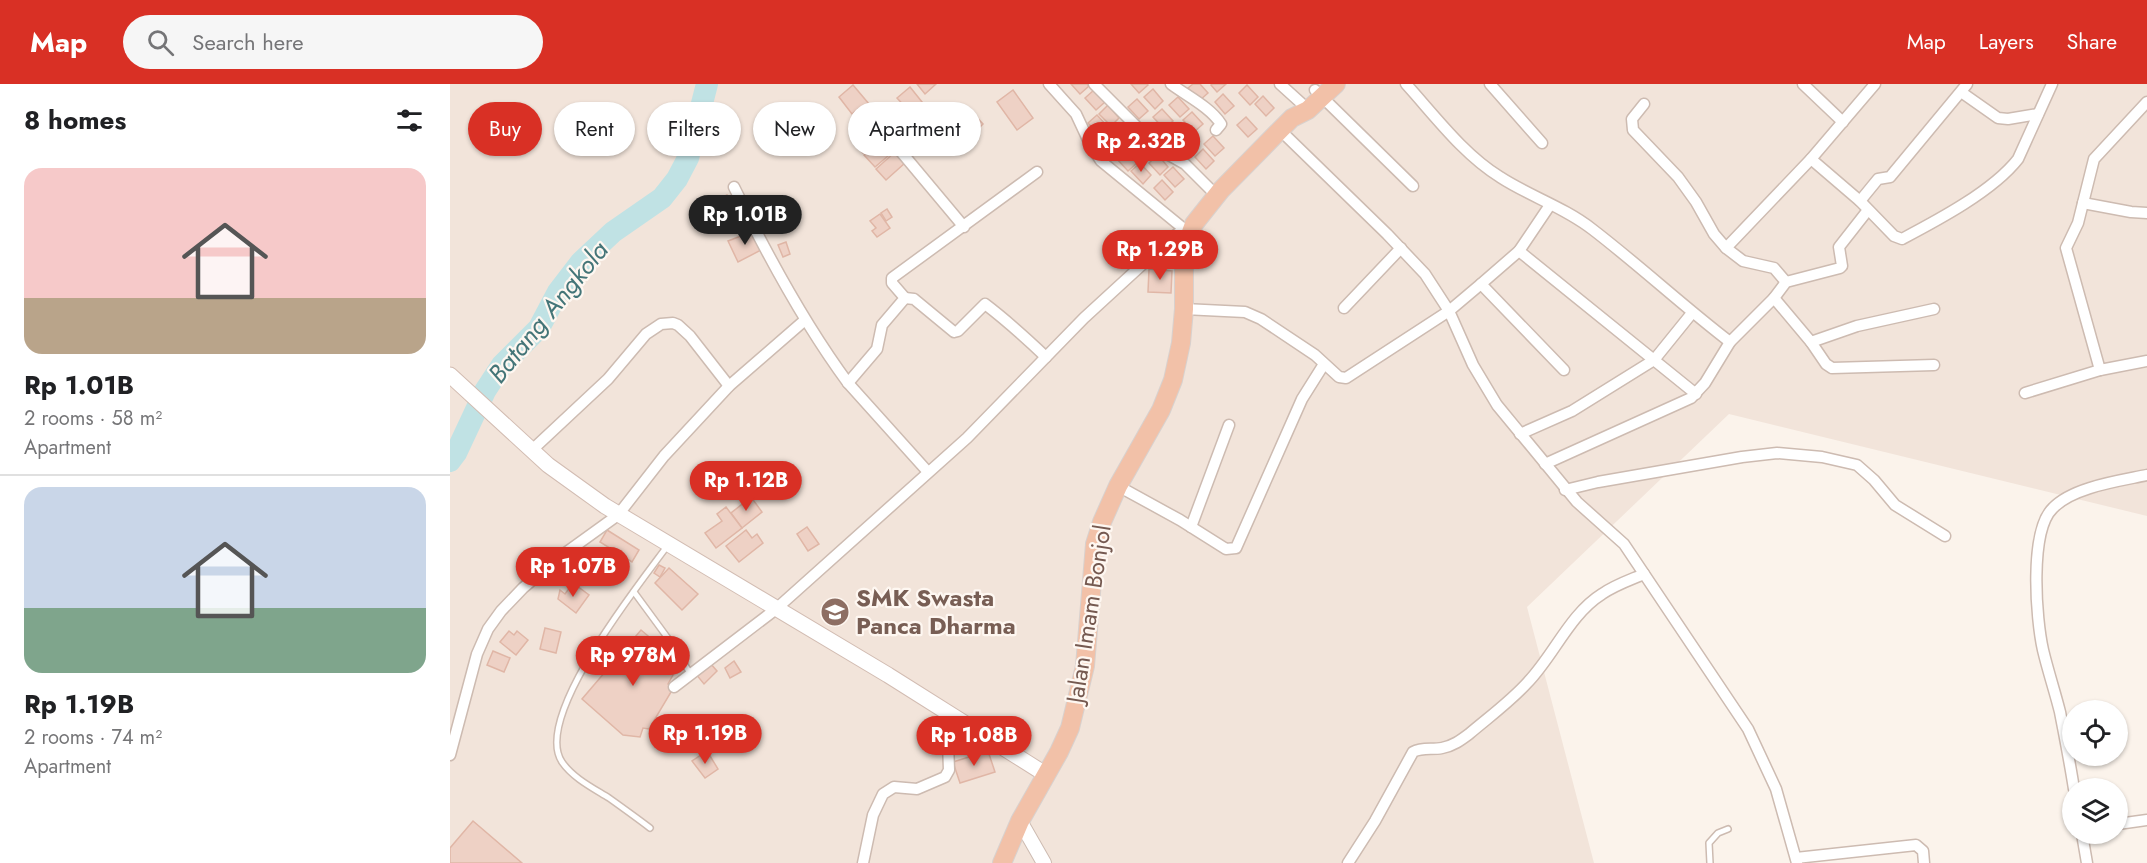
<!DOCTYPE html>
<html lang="en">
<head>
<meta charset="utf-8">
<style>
	:root { --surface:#fff; --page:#f6f6f6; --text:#202124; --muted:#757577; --line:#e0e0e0; --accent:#d93025 }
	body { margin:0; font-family:Jost,sans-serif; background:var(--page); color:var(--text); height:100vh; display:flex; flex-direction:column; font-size:22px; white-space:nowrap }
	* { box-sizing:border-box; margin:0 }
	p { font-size:20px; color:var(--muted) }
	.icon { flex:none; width:33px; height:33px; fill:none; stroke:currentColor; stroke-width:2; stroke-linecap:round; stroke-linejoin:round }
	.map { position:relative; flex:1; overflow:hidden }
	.details { display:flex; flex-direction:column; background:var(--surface); width:450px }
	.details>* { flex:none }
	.banner { position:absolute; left:18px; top:18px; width:570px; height:54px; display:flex; gap:12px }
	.controls { position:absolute; left:1612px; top:616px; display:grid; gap:12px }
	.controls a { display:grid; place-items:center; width:66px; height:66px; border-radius:50%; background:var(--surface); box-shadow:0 2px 4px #0004; font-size:30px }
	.price { position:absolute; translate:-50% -51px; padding:0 14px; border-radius:21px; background:var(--accent); color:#fff; font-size:20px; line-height:39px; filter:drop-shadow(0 2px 3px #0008) }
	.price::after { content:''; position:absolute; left:50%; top:36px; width:18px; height:14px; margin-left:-9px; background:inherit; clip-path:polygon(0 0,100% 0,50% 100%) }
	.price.on { background:#222; color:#fff }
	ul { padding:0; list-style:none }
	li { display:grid; align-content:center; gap:12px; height:318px; padding:0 24px }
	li+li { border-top:2px solid var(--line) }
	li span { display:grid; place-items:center; height:186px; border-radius:18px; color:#555 }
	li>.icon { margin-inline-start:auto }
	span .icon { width:108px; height:108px; fill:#fffc; stroke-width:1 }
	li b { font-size:26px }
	h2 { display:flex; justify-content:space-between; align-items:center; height:72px; padding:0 24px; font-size:26px }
	.pill { padding:0 21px; border-radius:27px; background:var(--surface); box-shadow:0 2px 4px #0004; font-size:21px; line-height:54px }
	.pill.on { background:var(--accent); color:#fff }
	header { display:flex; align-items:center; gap:36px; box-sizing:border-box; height:84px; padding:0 30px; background:var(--accent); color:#fff }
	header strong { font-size:28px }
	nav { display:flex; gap:33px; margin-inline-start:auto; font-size:21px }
	.search { width:420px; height:54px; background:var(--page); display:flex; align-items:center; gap:15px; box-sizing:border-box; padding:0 21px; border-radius:33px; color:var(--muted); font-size:22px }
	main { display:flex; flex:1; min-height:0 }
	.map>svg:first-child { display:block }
	.residential { fill:#f2e4da }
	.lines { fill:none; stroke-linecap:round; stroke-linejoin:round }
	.river { stroke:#c0e2e4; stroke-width:22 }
	.building { fill:#eed1c5; stroke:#e0b6a6; stroke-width:1.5 }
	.service-casing { stroke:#cdbbb1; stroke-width:8 }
	.minor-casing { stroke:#cdbbb1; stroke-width:13 }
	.tertiary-casing { stroke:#cdbbb1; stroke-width:16 }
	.secondary-casing { stroke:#d2bcb2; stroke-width:17 }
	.trunk-casing { stroke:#d8d1ce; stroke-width:20 }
	.service { stroke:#fff; stroke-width:5 }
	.minor { stroke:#fff; stroke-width:10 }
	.tertiary { stroke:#fff; stroke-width:14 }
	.secondary { stroke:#fff; stroke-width:15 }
	.trunk { stroke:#f2c1a8; stroke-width:18 }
	.labels { text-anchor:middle; stroke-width:4.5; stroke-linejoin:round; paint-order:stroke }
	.education-label { font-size:24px; font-weight:bold; fill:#785e54; stroke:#fef7f1; text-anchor:start }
	.street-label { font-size:24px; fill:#755950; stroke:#fef7f1 }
	.water-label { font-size:26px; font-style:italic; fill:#447578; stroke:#fef7f1 }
</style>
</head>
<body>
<header>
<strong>Map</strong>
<div class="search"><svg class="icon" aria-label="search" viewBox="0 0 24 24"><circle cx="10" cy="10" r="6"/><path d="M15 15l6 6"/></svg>Search here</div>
<nav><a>Map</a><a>Layers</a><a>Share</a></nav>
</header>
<main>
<section class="details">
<h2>8 homes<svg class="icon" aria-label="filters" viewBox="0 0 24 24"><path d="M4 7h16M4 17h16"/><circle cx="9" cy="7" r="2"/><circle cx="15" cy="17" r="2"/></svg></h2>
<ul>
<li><span style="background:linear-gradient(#f6c9c9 70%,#b9a48a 0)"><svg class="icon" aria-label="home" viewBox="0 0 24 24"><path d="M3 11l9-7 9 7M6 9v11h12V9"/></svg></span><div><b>Rp 1.01B</b><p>2 rooms · 58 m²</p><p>Apartment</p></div></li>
<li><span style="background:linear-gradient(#c9d6e8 65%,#7fa58c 0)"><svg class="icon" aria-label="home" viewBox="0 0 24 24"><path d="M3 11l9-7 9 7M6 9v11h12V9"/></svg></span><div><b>Rp 1.19B</b><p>2 rooms · 74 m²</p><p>Apartment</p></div></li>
</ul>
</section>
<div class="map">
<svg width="1697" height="779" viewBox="0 0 1697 779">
	<rect width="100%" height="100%" fill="#fbf3eb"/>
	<path class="residential" d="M 0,0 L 1697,0 L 1697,432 L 1279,330 L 1077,523 L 1144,779 L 0,779 Z"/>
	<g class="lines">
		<path class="river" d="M 0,377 L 6,369 L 35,307 L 52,281 L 89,244 L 108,208 L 131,178 L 163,148 L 212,114 L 227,95 L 238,74 L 257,0"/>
	</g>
	<g class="building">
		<path d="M 467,0 L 486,0 L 475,10 Z"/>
		<path d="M 621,0 L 637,0 L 639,2 L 630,10 Z"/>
		<path d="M 681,0 L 697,0 L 698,1 L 689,9 Z"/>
		<path d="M 743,0 L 750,0 L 758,9 L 749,17 L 738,4 Z"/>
		<path d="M 762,0 L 776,0 L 767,8 L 761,1 Z"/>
		<path d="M 403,1 L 419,20 L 410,27 L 408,25 L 402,30 L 389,13 Z"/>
		<path d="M 797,1 L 808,13 L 800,21 L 789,9 Z"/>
		<path d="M 460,3 L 472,18 L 460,28 L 447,14 Z"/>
		<path d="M 703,5 L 713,17 L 705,25 L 694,13 Z"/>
		<path d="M 563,6 L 583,34 L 567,46 L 547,18 Z"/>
		<path d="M 644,6 L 655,18 L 646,26 L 635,14 Z"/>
		<path d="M 773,10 L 784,22 L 775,30 L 765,18 Z"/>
		<path d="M 813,12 L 824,24 L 816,32 L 805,20 Z"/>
		<path d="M 728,13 L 739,25 L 730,33 L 719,21 Z"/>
		<path d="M 687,15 L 698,27 L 689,35 L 678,23 Z"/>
		<path d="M 658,21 L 669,34 L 661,42 L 649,30 Z"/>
		<path d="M 712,25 L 723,37 L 714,45 L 703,33 Z"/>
		<path d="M 742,28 L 753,40 L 744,48 L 733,36 Z"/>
		<path d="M 523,29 L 533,40 L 518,55 L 507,43 Z"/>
		<path d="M 647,31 L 658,43 L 649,51 L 638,39 Z"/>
		<path d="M 796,33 L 807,45 L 798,53 L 787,41 Z"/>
		<path d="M 326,35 L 336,44 L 337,42 L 340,44 L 338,46 L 342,50 L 333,60 L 317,46 Z"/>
		<path d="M 422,42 L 432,54 L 413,69 L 404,58 Z"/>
		<path d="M 675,44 L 682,51 L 673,60 L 666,53 Z"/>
		<path d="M 728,44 L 739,56 L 730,64 L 719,52 Z"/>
		<path d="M 661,52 L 672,64 L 663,72 L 652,60 Z"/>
		<path d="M 763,52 L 774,64 L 765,72 L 754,60 Z"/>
		<path d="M 434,54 L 445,66 L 425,83 L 414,71 Z"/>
		<path d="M 753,65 L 764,77 L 756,85 L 745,73 Z"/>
		<path d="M 676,67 L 687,79 L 678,87 L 667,75 Z"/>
		<path d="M 445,68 L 455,79 L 436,96 L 426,85 Z"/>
		<path d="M 708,71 L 718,83 L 710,91 L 699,79 Z"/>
		<path d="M 690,79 L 701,91 L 693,100 L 681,87 Z"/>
		<path d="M 723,83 L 734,95 L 725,103 L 714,91 Z"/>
		<path d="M 712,96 L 723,108 L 715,116 L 704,104 Z"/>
		<path d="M 277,111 L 286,128 L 268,137 L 270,139 L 263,143 L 253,123 Z"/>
		<path d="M 437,125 L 442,133 L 436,137 L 431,129 Z"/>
		<path d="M 430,130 L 440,144 L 427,153 L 422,147 L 426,144 L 420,137 Z"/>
		<path d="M 304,147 L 313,165 L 288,178 L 278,157 Z"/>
		<path d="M 336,158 L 340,170 L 333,173 L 328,161 Z"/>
		<path d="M 699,185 L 722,187 L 721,209 L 698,208 Z"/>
		<path d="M 301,413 L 312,428 L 292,444 L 281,429 Z"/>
		<path d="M 276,423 L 292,444 L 266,464 L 255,449 L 272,437 L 267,430 Z"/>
		<path d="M 357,443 L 369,460 L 358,467 L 347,450 Z"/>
		<path d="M 157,446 L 189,466 L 182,478 L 150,458 Z"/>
		<path d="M 296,446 L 302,454 L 307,450 L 313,459 L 289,478 L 276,462 Z"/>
		<path d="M 209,481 L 215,484 L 210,493 L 204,489 Z"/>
		<path d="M 219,484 L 248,510 L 232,526 L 205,499 Z"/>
		<path d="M 123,499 L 139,511 L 126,529 L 108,515 L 110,506 L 115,510 Z"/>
		<path d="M 95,544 L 111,548 L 106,569 L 90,565 Z"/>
		<path d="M 191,546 L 223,573 L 214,584 L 223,591 L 218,600 L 224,603 L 199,645 L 193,644 L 190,653 L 173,651 L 132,615 Z"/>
		<path d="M 59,547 L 64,551 L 67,547 L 78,556 L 66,571 L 50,558 Z"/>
		<path d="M 43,567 L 60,574 L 54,588 L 37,581 Z"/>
		<path d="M 284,577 L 291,588 L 280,594 L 275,584 Z"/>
		<path d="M 260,579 L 267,587 L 254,600 L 245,589 Z"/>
		<path d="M 257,667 L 268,685 L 255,694 L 242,677 Z"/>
		<path d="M 538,667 L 545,688 L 510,699 L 503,678 Z"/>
		<path d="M 23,737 L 72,779 L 0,779 L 0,764 Z"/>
	</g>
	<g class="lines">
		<g class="service-casing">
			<g id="service">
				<path d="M 184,508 L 217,553 L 240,589"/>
				<path d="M 200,744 C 187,734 173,724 159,714 C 143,704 123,694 112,678 C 82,633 191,498 218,461"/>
				<path d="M 1260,779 L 1259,759 L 1268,749 L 1278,745"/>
			</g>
		</g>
		<g class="minor-casing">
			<g id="minor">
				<path d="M 599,0 L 626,30 L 640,60 L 651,77 L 734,145"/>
				<path d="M 644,0 L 710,66 L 735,80 L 766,111"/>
				<path d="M 721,0 C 737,12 760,23 771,40 L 766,46"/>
				<path d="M 830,0 L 851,19"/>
				<path d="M 956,0 C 985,32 1013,70 1050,93 C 1079,112 1114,123 1142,145 C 1189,181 1233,222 1280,258"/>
				<path d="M 1040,0 L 1092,59"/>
				<path d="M 1353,0 L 1393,38"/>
				<path d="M 865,6 L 963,102"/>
				<path d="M 1511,8 L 1548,34 L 1558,35 L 1588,30"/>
				<path d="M 1194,20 L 1182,35 L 1183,46 L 1228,93 L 1246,118 L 1264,150 L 1276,164 L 1361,75 L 1425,0"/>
				<path d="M 422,33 L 514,143"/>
				<path d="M 830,46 L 937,150 L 975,190 L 999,227 L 1023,281 L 1047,321 L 1127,418 L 1174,460 L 1298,645 L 1326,705 L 1347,779"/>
				<path d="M 1361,75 L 1410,117 L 1444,152 L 1452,155 C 1488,136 1543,107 1568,75 L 1602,0"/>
				<path d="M 284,103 C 317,171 353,238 398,299 L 478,388"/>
				<path d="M 1410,117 L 1428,95 L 1440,93 L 1517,0"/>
				<path d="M 1633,119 L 1681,128 L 1697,129"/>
				<path d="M 1276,164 L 1293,177 L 1324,184 L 1336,198"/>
				<path d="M 1069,167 L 1246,310"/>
				<path d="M 1031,200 L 1114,286"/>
				<path d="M 455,214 L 464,215 L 504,248 L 508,247 L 535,220 C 556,236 576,254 596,273"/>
				<path d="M 1324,214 L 1336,198 L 1390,184 L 1392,182 L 1389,163 L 1418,126"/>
				<path d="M 894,224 L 951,164"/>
				<path d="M 734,225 L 795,228 L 811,235 L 865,271 L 889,293 L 896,294 L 999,227 L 1031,200 L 1069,167 L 1100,121"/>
				<path d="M 1361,258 L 1376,280 L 1382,284 L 1484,281"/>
				<path d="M 1650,286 L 1616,164 L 1628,139 L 1644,75 L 1697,18"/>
				<path d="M 398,299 L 427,265 L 432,241 L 455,214 L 442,199 L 442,194 L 587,88"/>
				<path d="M 1575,309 L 1650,286 L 1697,277"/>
				<path d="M 1070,350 L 1122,327 L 1204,276 L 1242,229"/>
				<path d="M 82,366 L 158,295 L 196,250 L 211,240 L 223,239 L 228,241 L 240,252 L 279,302"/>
				<path d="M 1095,380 L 1241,314 L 1255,299 L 1280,258 L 1324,214 L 1361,258 L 1407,242 L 1484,225"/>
				<path d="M 668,402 L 730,436 L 776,465 L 786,464 L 852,315 L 874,280"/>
				<path d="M 1115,406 L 1148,398 L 1292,373 L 1327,369 L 1372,373 L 1407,381 L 1424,396 L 1445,421 L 1495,452"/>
				<path d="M 741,443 L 779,341"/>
				<path d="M 224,603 L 326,525 L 517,354 L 634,234 L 707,167 L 727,150 L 744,140"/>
				<path d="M 0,671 L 27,570 L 38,545 L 51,527 L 73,504 L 107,475 L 168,431 L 214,372 L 279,302 L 355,236"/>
				<path d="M 1624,705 C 1620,679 1615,654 1610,628 C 1605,608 1598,587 1593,566 C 1586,535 1579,447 1603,424 C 1623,403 1669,397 1697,391"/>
				<path d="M 1668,740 L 1697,736"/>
				<path d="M 1632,750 L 1637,779"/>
				<path d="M 1346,774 L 1466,761 L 1473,767 L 1474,779"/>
				<path d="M 413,779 L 423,731 L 433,710 L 444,703 L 467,705 L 495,693 L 499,686 L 498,659 L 516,638"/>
				<path d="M 898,779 L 925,737 L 963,668 C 972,663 982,666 992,664 C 1003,662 1011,656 1019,650 C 1039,633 1061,617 1078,598 C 1104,571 1120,530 1152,510 C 1165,501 1180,496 1194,490"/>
			</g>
		</g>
		<g class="tertiary-casing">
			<path id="tertiary" d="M 570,737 L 594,779"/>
		</g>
		<g class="secondary-casing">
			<path id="secondary" d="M 0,291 L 98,381 L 155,422 L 438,591 L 595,690"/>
		</g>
		<g class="trunk-casing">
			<path id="trunk" d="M 552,779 L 570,737 L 609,668 L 620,644 L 635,582 L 645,460 L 652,438 L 668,402 L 711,326 L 723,296 L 731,259 L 734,225 L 734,186 L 737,159 L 744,140 L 771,106 L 830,46 L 842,34 L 858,26 L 886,0"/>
		</g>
		<use href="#service" class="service"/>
		<use href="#minor" class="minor"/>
		<use href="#tertiary" class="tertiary"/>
		<use href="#secondary" class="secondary"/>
		<use href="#trunk" class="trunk"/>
	</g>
	<defs>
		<g id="university-disc" transform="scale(1.5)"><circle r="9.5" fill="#8d6e63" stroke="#fef7f1"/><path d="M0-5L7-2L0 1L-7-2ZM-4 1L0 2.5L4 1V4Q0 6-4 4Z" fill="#fff"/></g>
	</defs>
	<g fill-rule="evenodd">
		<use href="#university-disc" x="385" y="528"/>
	</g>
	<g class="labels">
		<g class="education-label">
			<text x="406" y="522">SMK Swasta<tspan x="406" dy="28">Panca Dharma</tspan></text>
		</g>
		<g class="street-label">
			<text transform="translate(639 530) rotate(-81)" y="8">Jalan Imam Bonjol</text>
		</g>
		<g class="water-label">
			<text transform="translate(98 228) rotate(-51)" y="9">Batang Angkola</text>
		</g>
	</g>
</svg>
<div class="controls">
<a><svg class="icon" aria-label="locate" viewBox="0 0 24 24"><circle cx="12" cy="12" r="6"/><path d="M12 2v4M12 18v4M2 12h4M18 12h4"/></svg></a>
<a><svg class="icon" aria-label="layers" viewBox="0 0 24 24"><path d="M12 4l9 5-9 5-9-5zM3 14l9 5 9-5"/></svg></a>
</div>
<b class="price" style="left:691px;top:89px">Rp 2.32B</b>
<b class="price on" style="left:295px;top:162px">Rp 1.01B</b>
<b class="price" style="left:710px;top:197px">Rp 1.29B</b>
<b class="price" style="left:296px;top:428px">Rp 1.12B</b>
<b class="price" style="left:123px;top:514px">Rp 1.07B</b>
<b class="price" style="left:183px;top:603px">Rp 978M</b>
<b class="price" style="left:255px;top:681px">Rp 1.19B</b>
<b class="price" style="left:524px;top:683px">Rp 1.08B</b>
<div class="banner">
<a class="pill on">Buy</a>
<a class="pill">Rent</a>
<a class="pill">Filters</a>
<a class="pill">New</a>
<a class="pill">Apartment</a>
</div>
</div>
</main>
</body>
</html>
